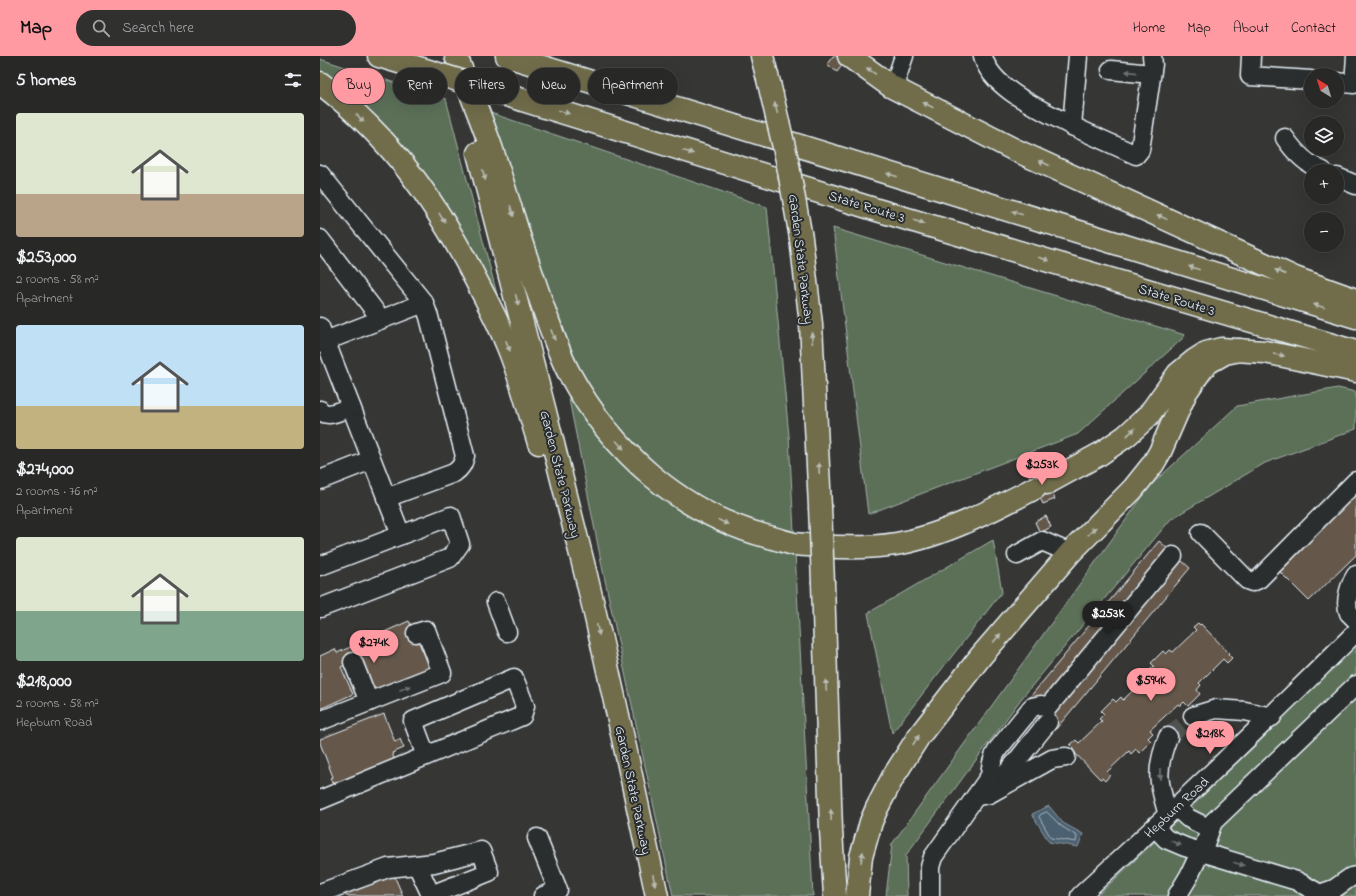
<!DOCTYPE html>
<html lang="en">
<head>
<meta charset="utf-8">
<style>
	:root { --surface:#282827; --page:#30302f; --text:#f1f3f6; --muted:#a5a6a7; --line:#444; --accent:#ff9aa2 }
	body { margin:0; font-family:"Indie Flower",sans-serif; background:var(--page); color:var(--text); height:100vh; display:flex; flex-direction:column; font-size:15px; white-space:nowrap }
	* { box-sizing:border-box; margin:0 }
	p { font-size:13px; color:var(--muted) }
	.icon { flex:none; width:22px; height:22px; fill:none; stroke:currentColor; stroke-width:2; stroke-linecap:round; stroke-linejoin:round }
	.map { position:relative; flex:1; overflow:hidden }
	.sheet { display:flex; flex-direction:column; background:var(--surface); width:320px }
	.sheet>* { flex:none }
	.guide { position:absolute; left:12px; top:12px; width:380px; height:36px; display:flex; gap:8px }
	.needle { width:26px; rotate:322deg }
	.controls { position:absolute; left:984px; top:12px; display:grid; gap:8px }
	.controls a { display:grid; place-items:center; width:40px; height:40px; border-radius:50%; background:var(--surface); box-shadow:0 4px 16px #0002,0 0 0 1px var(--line); font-size:20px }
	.price { position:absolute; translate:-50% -34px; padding:0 9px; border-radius:14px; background:var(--accent); color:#111; font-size:13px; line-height:26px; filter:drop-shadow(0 1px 2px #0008) }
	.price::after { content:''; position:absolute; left:50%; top:24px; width:12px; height:9px; margin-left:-6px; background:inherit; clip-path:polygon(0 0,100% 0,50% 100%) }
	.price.on { background:#222; color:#fff }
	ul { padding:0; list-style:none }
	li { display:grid; align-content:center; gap:8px; height:212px; padding:0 16px }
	li span { display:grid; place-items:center; height:124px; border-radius:4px; color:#555 }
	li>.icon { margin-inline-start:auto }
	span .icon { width:72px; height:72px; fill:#fffc; stroke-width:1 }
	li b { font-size:17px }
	h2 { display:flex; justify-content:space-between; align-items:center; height:48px; padding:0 16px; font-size:17px }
	.pill { padding:0 14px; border-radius:18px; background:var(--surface); box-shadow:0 4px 16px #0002,0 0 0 1px var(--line); font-size:14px; line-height:36px }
	.pill.on { background:var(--accent); color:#111 }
	header { display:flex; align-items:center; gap:24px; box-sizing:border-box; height:56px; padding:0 20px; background:var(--accent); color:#111 }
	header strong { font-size:19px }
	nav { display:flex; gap:22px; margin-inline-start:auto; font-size:14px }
	.search { width:280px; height:36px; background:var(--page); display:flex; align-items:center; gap:10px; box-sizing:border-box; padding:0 14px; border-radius:22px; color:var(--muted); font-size:15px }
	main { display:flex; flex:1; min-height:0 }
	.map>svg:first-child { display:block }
	.green { fill:#5c7059; stroke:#a2b0a8 }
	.water { fill:#4c606f; stroke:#8a9aa6 }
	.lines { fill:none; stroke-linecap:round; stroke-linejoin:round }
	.shore { stroke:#aab7c1; stroke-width:1 }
	.building { fill:#65594c; stroke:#e8f1f8 }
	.minor-tunnel { stroke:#515251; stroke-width:18; stroke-dasharray:18 9; stroke-linecap:butt }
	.minor-casing { stroke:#e8f1f8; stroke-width:21 }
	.highway-casing { stroke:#e8f1f8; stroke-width:25 }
	.minor { stroke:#2a2d2e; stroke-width:18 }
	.highway { stroke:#716d4b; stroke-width:22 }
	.highway-bridge-casing { stroke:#e8f1f8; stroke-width:25; stroke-linecap:butt }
	.highway-bridge { stroke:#716d4b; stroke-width:22 }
	.oneway { fill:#b8bcb3 }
	.oneway2 { fill:#6c7275 }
	.labels { text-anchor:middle; stroke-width:4; stroke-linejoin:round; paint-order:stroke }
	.street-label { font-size:14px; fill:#e8f1f8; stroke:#2a2d2e }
</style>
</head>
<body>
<header>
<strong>Map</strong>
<div class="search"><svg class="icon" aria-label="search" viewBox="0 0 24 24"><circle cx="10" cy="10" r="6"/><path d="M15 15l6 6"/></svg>Search here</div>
<nav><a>Home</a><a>Map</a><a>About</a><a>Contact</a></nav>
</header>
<main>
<section class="sheet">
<h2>5 homes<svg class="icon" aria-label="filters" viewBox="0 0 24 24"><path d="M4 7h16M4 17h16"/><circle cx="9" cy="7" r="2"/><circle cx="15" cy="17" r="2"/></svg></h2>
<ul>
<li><span style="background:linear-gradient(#dfe7d0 65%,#b9a48a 0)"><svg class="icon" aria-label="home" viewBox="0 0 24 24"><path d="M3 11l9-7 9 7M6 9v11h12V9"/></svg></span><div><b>$253,000</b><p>2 rooms · 58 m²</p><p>Apartment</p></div></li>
<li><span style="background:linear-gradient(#bfe0f5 65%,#c2b280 0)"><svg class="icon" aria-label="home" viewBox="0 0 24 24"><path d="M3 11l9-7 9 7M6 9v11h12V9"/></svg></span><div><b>$274,000</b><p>2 rooms · 76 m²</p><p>Apartment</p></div></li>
<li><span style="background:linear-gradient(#dfe7d0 60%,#7fa58c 0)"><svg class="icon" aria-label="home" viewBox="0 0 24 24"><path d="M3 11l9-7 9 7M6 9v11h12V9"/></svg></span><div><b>$218,000</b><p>2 rooms · 58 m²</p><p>Hepburn Road</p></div></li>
</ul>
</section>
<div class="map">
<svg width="1036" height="840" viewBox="0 0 1036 840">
	<rect width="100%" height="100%" fill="#363634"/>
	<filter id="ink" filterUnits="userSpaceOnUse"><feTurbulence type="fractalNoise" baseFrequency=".025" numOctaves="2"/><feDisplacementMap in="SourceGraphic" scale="8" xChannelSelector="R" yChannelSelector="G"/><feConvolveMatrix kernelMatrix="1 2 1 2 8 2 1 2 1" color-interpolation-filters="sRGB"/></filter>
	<g filter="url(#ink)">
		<g class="green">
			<path d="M 0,3 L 126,43 L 179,246 L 0,20 Z"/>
			<path d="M 168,56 L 447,151 L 469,380 L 493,840 L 353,840 L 283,515 L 225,222 L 207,164 Z"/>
			<path d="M 513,172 L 865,279 L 863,282 L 758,378 L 548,458 Z"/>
			<path d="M 1018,332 L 1036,336 L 1036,373 L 945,407 L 851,463 L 701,643 L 586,799 L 587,840 L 566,840 L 572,788 L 831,429 L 917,350 Z"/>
			<path d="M 673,484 L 682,536 L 572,677 L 548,557 Z"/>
			<path d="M 1036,590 L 1036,840 L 777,840 L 885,738 Z"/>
		</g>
		<path class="water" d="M 729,750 L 743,767 L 763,778 L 758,791 L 729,786 L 712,758 Z"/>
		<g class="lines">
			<path class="shore" d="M 727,756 L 741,770 L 757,780 L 756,786 L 731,782 L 719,761 L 720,759 Z"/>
		</g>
		<g class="building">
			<path d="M 513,0 L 529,0 L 517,16 L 507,8 Z"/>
			<path d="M 720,412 L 735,443 L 723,448 L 708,417 Z"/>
			<path d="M 1036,437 L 1036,499 L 989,545 L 958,514 Z"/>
			<path d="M 726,460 L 731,471 L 720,477 L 715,466 Z"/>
			<path d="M 839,485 L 870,512 L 736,673 L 705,647 Z"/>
			<path d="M 89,565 L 111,613 L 54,639 L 38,603 L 21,611 L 33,638 L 0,653 L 0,600 L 15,593 L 17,597 Z"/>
			<path d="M 878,567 L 880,569 L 881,568 L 909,597 L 908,598 L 912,602 L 907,607 L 903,603 L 879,627 L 881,629 L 877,634 L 880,638 L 868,650 L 864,646 L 860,650 L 858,648 L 830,674 L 833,677 L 828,682 L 831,685 L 819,697 L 816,693 L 811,698 L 809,695 L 787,716 L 790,719 L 785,725 L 782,722 L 780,723 L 752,694 L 754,693 L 750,689 L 756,684 L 759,687 L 782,665 L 779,663 L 784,658 L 781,655 L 793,643 L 796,646 L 801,641 L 803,644 L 831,617 L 829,615 L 834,610 L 831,607 L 843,595 L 846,598 L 850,594 L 853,596 L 876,574 L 873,571 Z"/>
			<path d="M 64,658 L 75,686 L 80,683 L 84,692 L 72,697 L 75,705 L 19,727 L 18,725 L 12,727 L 10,722 L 13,721 L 0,687 L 0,683 Z"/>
			<path d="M 73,817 L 83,840 L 26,840 L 24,837 Z"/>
		</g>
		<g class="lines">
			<path class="minor-tunnel" d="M 848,681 L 873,660"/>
			<g class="minor-casing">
				<g id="minor">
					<path d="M 663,0 C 670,33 725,55 752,70 L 758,0"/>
					<path d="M 931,0 L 930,20 L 991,24"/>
					<path d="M 791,14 L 831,18"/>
					<path d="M 1017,26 L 1034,28 L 1036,0"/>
					<path d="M 578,34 L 577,21 L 584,0"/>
					<path d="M 752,70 L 816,99 L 820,94 L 833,8 L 832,0"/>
					<path d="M 965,82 C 975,97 986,108 1003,115"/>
					<path d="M 0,118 L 104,247 L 109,261 L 145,400 C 143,408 141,412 134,417 L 66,442"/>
					<path d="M 1017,121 L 1036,129"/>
					<path d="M 0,183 L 61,263"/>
					<path d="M 0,271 L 81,479 L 0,510"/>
					<path d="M 0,287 L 104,247"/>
					<path d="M 0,354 C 7,363 21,354 31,351"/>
					<path d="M 0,424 L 51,404"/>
					<path d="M 881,477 L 927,524 L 932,526 L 939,523 L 1036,425"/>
					<path d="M 697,499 L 722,485 L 750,497"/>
					<path d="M 1036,519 C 1030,528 1024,546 1029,557 C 1031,559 1034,562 1036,564"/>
					<path d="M 176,546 L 187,576"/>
					<path d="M 0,552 L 130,502 L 140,488 L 131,460 L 81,479"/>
					<path d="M 33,606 L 49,646"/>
					<path d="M 873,660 L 896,653 L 925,655 L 952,661"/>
					<path d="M 0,665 L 122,617 L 106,574 L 96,577"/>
					<path d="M 848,681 C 835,714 838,726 848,759"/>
					<path d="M 678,728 L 728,666"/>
					<path d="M 656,740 L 669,738 L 732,703 L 746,701"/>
					<path d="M 0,744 L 202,660 L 205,650 L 194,622 L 93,665 L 106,700"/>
					<path d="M 856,751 L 868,762 L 890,773"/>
					<path d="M 835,771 L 846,783 L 865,791 L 977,825 L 1000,838 L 1014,833 L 1031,821 L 1036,820"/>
					<path d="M 217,782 L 238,834 L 223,840"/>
					<path d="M 0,837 L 68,812 L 114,807 L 161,795 L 169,816 L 111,839 L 97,809"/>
					<path d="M 610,840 L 610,811 L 613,801 L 670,720 C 671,710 672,702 678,693 L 712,651 L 721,649 L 728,651 L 853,500"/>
					<path d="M 760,840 C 854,754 946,666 1036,576"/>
					<path d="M 857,840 L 869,820 L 877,803 L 882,796 L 893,766 L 1036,629"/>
				</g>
			</g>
			<g class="highway-casing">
				<g id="highway">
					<path d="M 59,0 L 102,13"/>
					<path d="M 136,0 C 148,30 160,60 171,91 C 181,121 190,150 199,180 C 210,212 220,244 232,276 C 237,290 242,304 249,317 C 292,396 361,458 449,481 C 457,483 466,486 474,488 C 483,489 492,489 501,490 C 526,492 551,492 576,488 C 623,480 673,454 715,432"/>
					<path d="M 187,0 L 1036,261"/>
					<path d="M 442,0 L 449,27"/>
					<path d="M 529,0 L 572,31 L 693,93 L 975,222 L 1036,244"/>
					<path d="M 0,27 C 73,83 117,147 158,228 C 168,247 178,266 186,286 C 200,318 208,353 219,387"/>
					<path d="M 180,37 L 557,154 L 1036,296"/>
					<path d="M 158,97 C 194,234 229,370 263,507 C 290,617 313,729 337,840"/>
					<path d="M 481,182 L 491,268 L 500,451"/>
					<path d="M 727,427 L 780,398 L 806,380 L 828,360 L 858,318 L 875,304 L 886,297 L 901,293 L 945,296 L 1036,315"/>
					<path d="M 503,527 L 511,774 L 515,840"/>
					<path d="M 537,840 L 541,801 L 551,766 L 557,752 L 573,721 L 599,680 L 661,600 L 750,497 L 813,433 L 833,408 L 840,396 L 866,336 L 882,313 L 889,306 L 905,297 L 920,294"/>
				</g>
			</g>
			<use href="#minor" class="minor"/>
			<use href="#highway" class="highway"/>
			<g class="highway-bridge-casing">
				<g id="highway-bridge">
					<path d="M 102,13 L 180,37"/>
					<path d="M 449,27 L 467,104 L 481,182"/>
					<path d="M 500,451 L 503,527"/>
				</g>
			</g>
			<use href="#highway-bridge" class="highway-bridge"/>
		</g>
		<defs><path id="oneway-solid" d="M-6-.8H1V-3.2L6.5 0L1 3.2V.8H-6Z"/></defs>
		<g class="oneway">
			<use href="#oneway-solid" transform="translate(551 15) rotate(-145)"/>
			<use href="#oneway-solid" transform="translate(608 49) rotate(-153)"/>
			<use href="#oneway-solid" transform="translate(456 52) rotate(-104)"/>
			<use href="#oneway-solid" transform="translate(244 56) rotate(17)"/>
			<use href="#oneway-solid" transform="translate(40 62) rotate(44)"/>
			<use href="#oneway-solid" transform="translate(368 96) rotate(18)"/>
			<use href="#oneway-solid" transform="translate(724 107) rotate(-155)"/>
			<use href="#oneway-solid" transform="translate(164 119) rotate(75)"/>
			<use href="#oneway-solid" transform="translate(572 119) rotate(-163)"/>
			<use href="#oneway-solid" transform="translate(192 155) rotate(72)"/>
			<use href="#oneway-solid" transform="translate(697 157) rotate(-163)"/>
			<use href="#oneway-solid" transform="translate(842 161) rotate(-154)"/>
			<use href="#oneway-solid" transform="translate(122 162) rotate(58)"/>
			<use href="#oneway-solid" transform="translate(599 166) rotate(17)"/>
			<use href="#oneway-solid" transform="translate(724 203) rotate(17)"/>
			<use href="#oneway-solid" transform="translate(874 212) rotate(-163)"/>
			<use href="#oneway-solid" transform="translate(960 216) rotate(-156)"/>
			<use href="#oneway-solid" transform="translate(197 244) rotate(75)"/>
			<use href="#oneway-solid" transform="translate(999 250) rotate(-163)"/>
			<use href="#oneway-solid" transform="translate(233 279) rotate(69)"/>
			<use href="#oneway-solid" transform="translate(492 282) rotate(-94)"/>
			<use href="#oneway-solid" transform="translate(188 290) rotate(69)"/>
			<use href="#oneway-solid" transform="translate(959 299) rotate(11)"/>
			<use href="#oneway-solid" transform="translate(811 376) rotate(-44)"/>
			<use href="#oneway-solid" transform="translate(300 389) rotate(48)"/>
			<use href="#oneway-solid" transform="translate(499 412) rotate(-93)"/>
			<use href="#oneway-solid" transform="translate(403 466) rotate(26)"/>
			<use href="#oneway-solid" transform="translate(772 475) rotate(-45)"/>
			<use href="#oneway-solid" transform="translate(278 574) rotate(77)"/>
			<use href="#oneway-solid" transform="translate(677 582) rotate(-49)"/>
			<use href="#oneway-solid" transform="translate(506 629) rotate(-92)"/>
			<use href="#oneway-solid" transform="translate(596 684) rotate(-56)"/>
			<use href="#oneway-solid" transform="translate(511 759) rotate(-92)"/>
			<use href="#oneway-solid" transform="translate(542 801) rotate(-79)"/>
			<use href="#oneway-solid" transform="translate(334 824) rotate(78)"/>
		</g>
		<g class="oneway2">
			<use href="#oneway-solid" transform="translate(811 16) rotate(-174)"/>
			<use href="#oneway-solid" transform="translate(85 632) rotate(-21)"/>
			<use href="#oneway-solid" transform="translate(840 718) rotate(89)"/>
			<use href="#oneway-solid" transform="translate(856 787) rotate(22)"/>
			<use href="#oneway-solid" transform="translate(919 808) rotate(18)"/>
		</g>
	</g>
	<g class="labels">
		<g class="street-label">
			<text transform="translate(547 150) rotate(17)" y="5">State Route 3</text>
			<text transform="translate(482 203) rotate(83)" y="5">Garden State Parkway</text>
			<text transform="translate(857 243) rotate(17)" y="5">State Route 3</text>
			<text transform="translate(241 418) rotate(76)" y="5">Garden State Parkway</text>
			<text transform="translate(314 734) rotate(78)" y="5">Garden State Parkway</text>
			<text transform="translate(856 751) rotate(-43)" y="5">Hepburn Road</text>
		</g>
	</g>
</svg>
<div class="controls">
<a><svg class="needle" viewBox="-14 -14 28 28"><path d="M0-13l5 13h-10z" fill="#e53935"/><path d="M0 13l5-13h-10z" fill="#a5a6a7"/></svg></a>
<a><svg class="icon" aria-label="layers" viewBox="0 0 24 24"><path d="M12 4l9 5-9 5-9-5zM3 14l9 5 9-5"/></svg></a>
<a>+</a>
<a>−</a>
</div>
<b class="price" style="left:722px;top:430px">$253K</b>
<b class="price on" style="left:788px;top:579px">$253K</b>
<b class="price" style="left:54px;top:608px">$274K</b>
<b class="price" style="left:831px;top:646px">$594K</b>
<b class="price" style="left:890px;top:699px">$218K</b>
<div class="guide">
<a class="pill on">Buy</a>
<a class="pill">Rent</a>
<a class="pill">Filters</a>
<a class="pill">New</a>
<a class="pill">Apartment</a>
</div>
</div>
</main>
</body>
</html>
